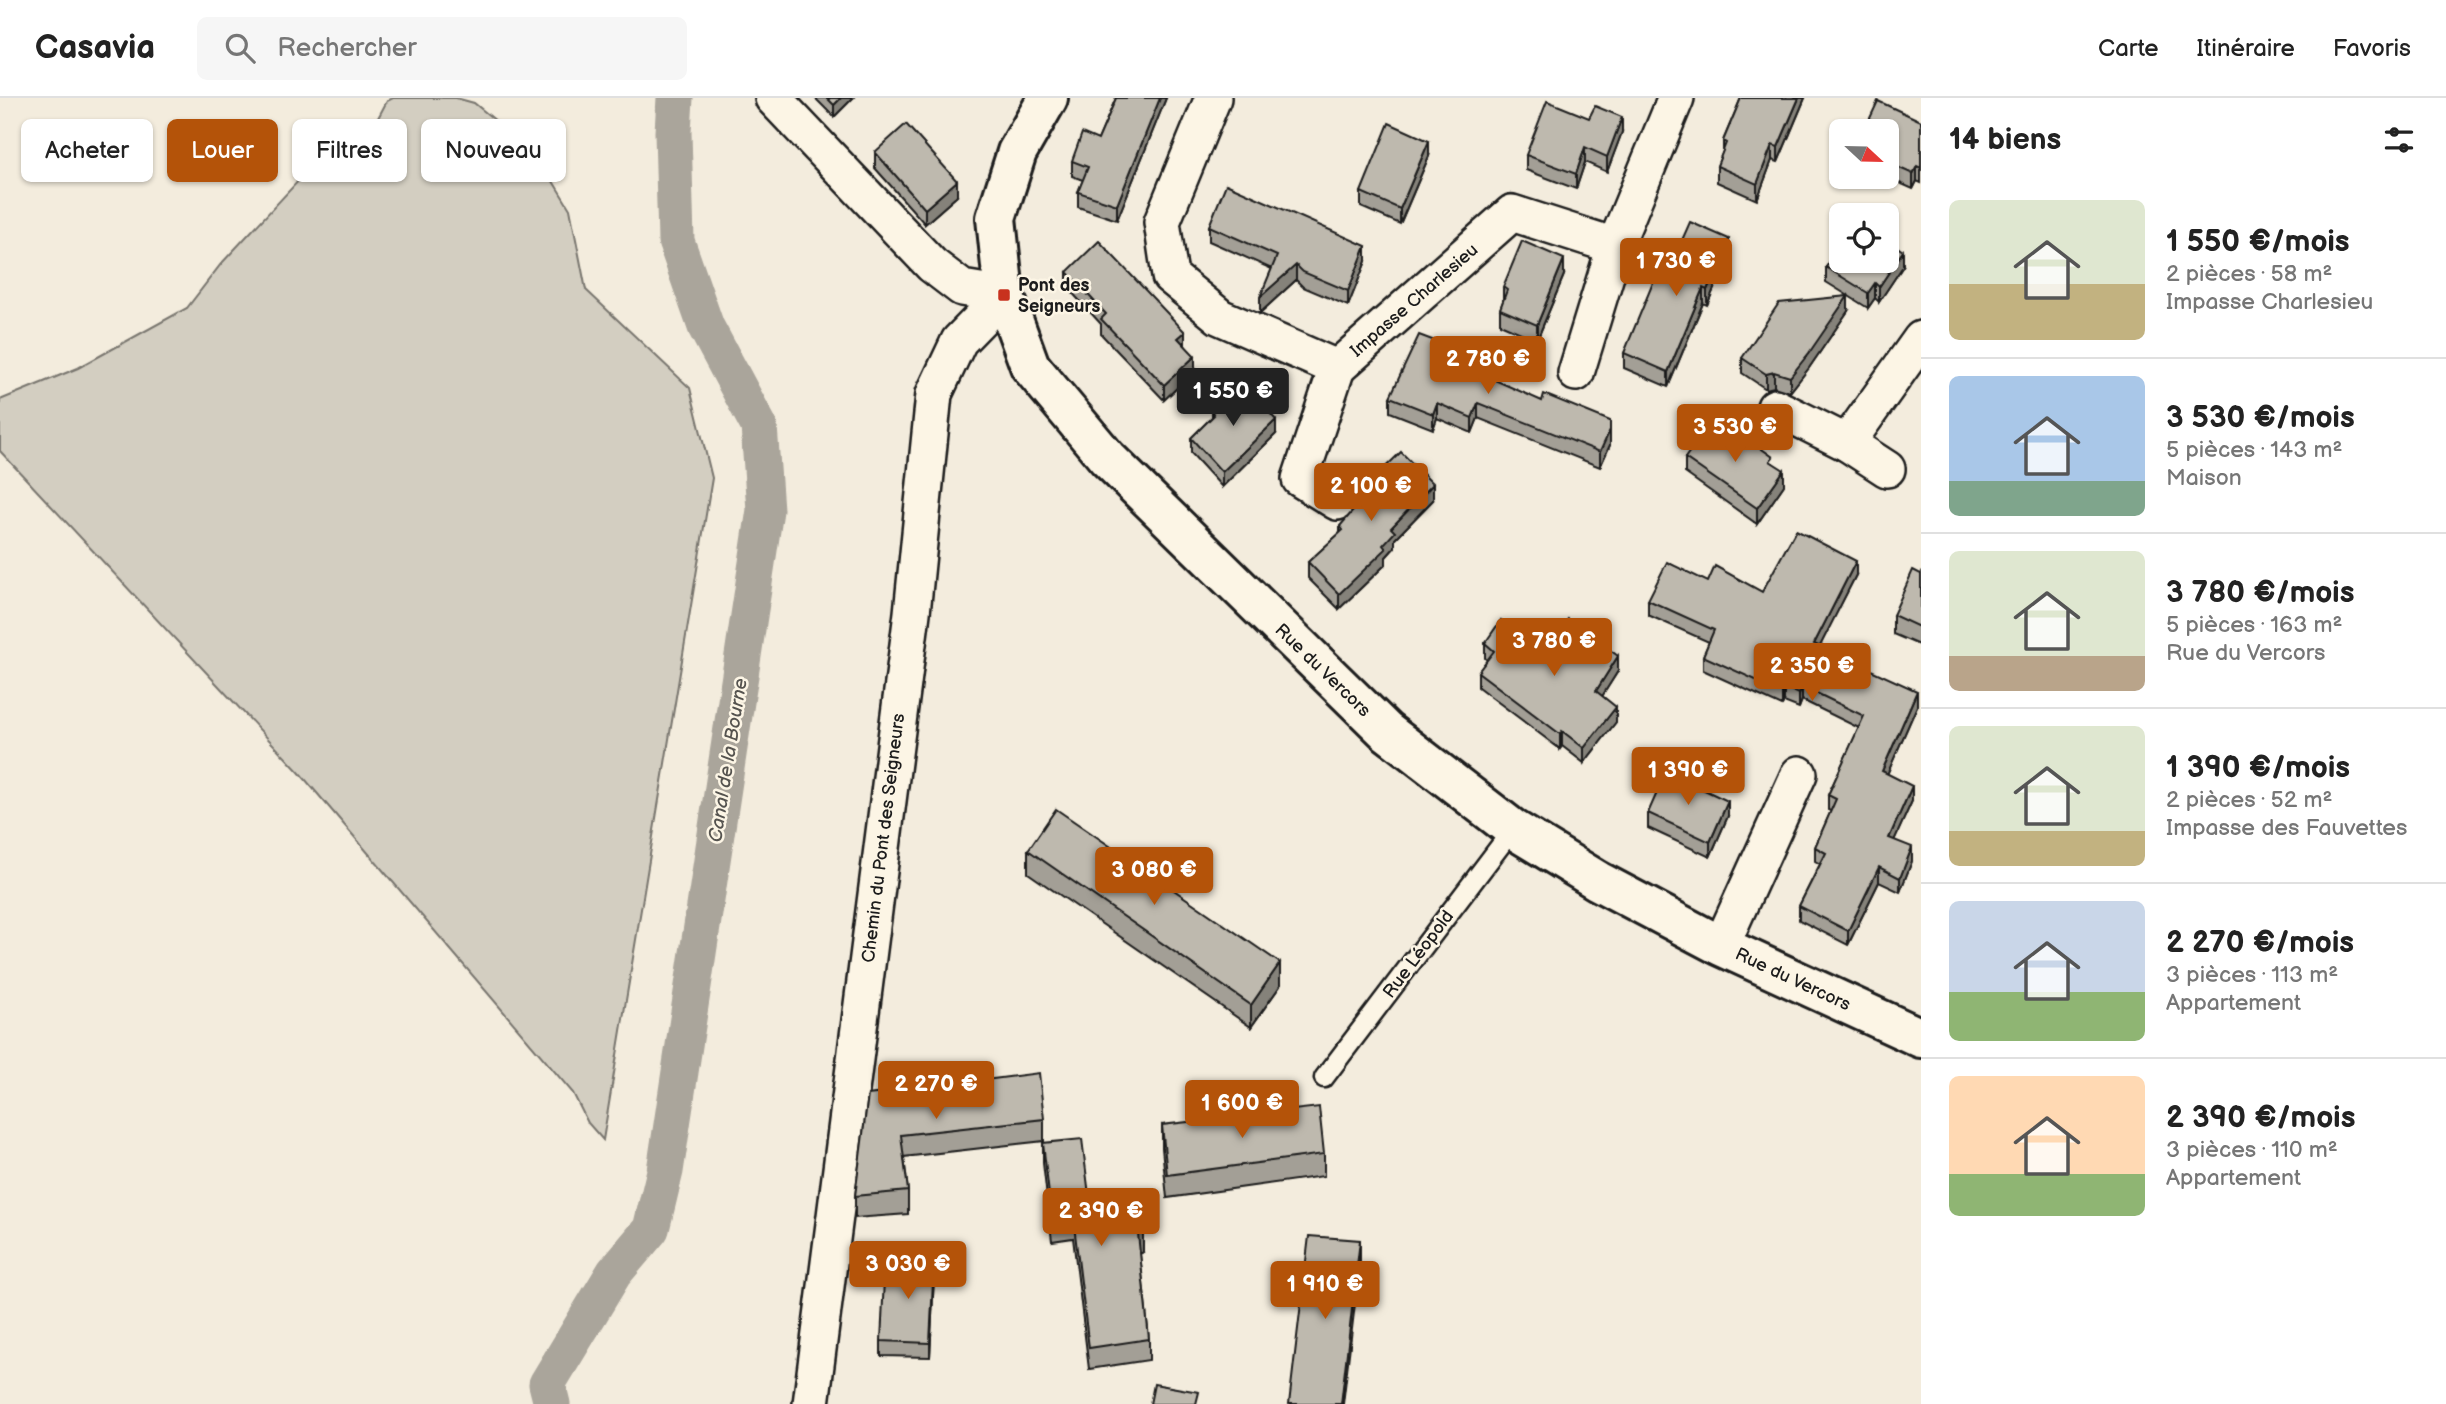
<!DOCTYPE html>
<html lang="fr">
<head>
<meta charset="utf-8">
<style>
	:root { --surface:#fff; --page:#f6f6f6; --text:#222; --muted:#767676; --line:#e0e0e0; --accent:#b45309 }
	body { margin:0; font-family:"Balsamiq Sans",sans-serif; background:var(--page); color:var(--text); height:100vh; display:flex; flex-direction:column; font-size:26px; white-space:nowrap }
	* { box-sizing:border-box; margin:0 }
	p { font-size:23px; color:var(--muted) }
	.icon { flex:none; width:38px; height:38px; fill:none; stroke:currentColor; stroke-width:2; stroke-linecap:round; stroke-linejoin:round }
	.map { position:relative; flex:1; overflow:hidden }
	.panel { display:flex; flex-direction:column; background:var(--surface); width:525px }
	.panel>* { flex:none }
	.banner { position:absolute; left:21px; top:21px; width:665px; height:63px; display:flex; gap:14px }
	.needle { width:46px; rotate:112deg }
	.tools { position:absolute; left:1829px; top:21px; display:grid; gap:14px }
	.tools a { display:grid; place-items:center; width:70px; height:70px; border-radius:10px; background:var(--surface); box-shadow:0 2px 5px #0004; font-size:35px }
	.price { position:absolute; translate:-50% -60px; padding:0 16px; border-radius:7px; background:var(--accent); color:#fff; font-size:23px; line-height:46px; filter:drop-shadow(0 2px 4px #0008) }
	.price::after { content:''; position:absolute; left:50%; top:42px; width:21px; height:16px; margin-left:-10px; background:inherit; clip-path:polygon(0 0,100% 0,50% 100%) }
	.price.on { background:#222; color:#fff }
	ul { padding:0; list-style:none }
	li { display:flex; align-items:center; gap:21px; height:175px; padding:0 28px }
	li+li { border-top:2px solid var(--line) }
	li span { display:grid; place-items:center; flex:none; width:196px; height:140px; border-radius:10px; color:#555 }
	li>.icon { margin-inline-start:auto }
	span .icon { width:84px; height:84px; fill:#fffc; stroke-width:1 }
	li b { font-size:30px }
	h2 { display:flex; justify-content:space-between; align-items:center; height:84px; padding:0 28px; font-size:30px }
	.pill { padding:0 24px; border-radius:10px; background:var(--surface); box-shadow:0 2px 5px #0004; font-size:24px; line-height:63px }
	.pill.on { background:var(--accent); color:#fff }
	header { display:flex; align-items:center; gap:42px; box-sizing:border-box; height:98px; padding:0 35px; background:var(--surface); border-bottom:2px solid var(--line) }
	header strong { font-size:33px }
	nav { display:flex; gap:38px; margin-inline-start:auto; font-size:24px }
	.search { width:490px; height:63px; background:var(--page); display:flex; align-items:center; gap:18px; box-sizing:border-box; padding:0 24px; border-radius:10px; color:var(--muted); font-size:26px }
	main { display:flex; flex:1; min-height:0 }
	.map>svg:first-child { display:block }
	.green { fill:#d3cec1; stroke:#78756e; stroke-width:2 }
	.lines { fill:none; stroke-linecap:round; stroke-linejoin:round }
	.canal { stroke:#aaa59b; stroke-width:37 }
	.lane-casing { stroke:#1c1c1c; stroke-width:23 }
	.street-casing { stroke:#1c1c1c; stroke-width:40 }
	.secondary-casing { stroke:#1c1c1c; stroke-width:44 }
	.lane { stroke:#fcf5e5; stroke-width:18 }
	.street { stroke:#fcf5e5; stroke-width:35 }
	.secondary { stroke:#fcf5e5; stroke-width:38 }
	.wall { fill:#a39f96; stroke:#1c1c1c; stroke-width:2 }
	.shaded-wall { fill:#85827a; stroke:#1c1c1c; stroke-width:2 }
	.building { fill:#beb9ae; stroke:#1c1c1c; stroke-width:2 }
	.poi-dot { fill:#c8321e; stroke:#fcf5e5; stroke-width:2.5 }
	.labels { text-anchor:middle; stroke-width:5; stroke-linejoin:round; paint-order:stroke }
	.poi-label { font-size:18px; font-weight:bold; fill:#1c1c1c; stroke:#fcf5e5; text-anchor:start }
	.street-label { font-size:18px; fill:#1c1c1c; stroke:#fcf5e5 }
	.water-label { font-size:19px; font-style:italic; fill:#55534f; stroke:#fcf5e5 }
</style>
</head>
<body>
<header>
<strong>Casavia</strong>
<div class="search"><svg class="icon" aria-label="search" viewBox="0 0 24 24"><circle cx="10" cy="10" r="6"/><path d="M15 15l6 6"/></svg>Rechercher</div>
<nav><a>Carte</a><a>Itinéraire</a><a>Favoris</a></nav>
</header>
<main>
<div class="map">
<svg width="1921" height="1306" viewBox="0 0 1921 1306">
	<rect width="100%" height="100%" fill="#f3ecdd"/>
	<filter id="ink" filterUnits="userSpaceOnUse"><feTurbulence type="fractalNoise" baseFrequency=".0143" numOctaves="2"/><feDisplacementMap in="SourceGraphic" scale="14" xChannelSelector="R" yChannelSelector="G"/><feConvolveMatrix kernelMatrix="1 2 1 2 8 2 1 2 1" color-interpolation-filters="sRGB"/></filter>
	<g filter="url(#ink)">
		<path class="green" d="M 393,0 L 456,0 L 474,5 L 537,57 L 570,111 L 586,192 L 690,290 L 712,380 L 603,1042 L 588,1025 L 573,995 L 299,674 L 0,353 L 0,302 L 78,270 L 187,210 L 221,166 L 314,66 L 369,37 L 387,3 Z"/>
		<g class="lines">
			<path class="canal" d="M 552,1306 L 547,1286 L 614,1175 L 651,1131 L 665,1073 L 765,412 L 759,328 L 706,229 L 676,143 L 673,34 L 675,0"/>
			<g class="lane-casing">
				<path id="lane" d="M 1324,980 L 1513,731"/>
			</g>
			<g class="street-casing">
				<g id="street">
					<path d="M 773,0 L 932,167 L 962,190 L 1004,197"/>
					<path d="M 1213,0 L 1162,124 L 1170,178 L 1220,219 L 1337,270"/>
					<path d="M 1337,270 L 1512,115 L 1615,148"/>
					<path d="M 1576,275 L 1615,148 L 1676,0"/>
					<path d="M 1775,309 L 1847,345 L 1887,371"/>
					<path d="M 1847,345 L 1921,241"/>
					<path d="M 1337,404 L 1300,381 L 1337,270"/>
					<path d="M 1721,848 L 1799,676"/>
					<path d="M 811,1306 L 912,515 L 934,296 L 959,243 L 1004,197"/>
				</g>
			</g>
			<g class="secondary-casing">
				<path id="secondary" d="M 1048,0 L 1017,54 L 996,120 L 1004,197 L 1030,268 L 1107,360 L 1386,633 L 1513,731 L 1598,783 L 1721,848 L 1921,940"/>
			</g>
			<use href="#lane" class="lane"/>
			<use href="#street" class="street"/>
			<use href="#secondary" class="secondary"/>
		</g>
		<g class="wall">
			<path d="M 815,0 L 853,0 L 834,19 Z"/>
			<path d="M 1116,0 L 1166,0 L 1117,122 L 1078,109 L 1078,94 L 1083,82 L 1072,78 L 1072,63 L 1098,42 Z"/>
			<path d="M 1741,0 L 1805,0 L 1778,64 L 1772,62 L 1757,102 L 1717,84 L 1717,68 L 1723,53 L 1723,43 Z"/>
			<path d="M 1921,23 L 1921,85 L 1917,83 L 1913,91 L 1886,79 L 1886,33 Z"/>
			<path d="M 1622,34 L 1607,74 L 1585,64 L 1576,91 L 1526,72 L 1526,57 Z"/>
			<path d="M 875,54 L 957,98 L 925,126 L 875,70 Z"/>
			<path d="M 1429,58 L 1400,126 L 1361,109 L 1361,94 Z"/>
			<path d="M 1209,128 L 1366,163 L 1348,208 L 1303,189 L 1296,182 L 1260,215 L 1272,171 L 1209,143 Z"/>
			<path d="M 1729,156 L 1707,207 L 1703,205 L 1668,289 L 1624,270 L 1624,255 L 1668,174 Z"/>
			<path d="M 1903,168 L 1879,204 L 1875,200 L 1868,210 L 1826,184 L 1826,169 Z"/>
			<path d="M 1067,174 L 1185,247 L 1195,273 L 1164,302 L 1101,236 L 1101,226 L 1067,189 Z"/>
			<path d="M 1564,177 L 1537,242 L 1500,226 L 1500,211 L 1503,203 L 1503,189 Z"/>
			<path d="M 1848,213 L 1809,270 L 1790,294 L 1774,289 L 1766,291 L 1742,275 L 1742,260 Z"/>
			<path d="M 1459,266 L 1610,338 L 1610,347 L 1600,369 L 1478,320 L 1472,335 L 1437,320 L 1433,331 L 1390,314 L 1390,299 Z"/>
			<path d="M 1212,314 L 1276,336 L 1222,389 L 1191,355 L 1191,340 L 1212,319 Z"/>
			<path d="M 1685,360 L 1773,365 L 1784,387 L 1757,426 L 1685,375 Z"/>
			<path d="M 1367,387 L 1433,402 L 1395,441 L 1395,449 L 1386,459 L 1386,466 L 1339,511 L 1308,480 L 1308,464 L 1340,435 L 1340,428 L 1367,397 Z"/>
			<path d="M 1921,476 L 1921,548 L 1893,536 L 1893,517 Z"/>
			<path d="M 1856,477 L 1819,548 L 1917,608 L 1887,676 L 1912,703 L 1894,742 L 1912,763 L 1900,794 L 1879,784 L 1848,847 L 1799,822 L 1799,808 L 1820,766 L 1815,763 L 1815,749 L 1831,713 L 1828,712 L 1828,697 L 1859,630 L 1802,602 L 1799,610 L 1784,604 L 1782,608 L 1703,572 L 1703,558 L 1709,544 L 1648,517 L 1648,502 L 1708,484 L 1762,494 Z"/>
			<path d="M 1485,545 L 1545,552 L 1618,573 L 1602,598 L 1616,624 L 1584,665 L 1562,648 L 1560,651 L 1478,589 L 1478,574 L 1487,562 L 1485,560 Z"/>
			<path d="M 1648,715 L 1728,718 L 1710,759 L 1648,730 Z"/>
			<path d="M 1028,752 L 1280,888 L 1251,929 L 1028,775 Z"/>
			<path d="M 868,997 L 1044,1021 L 1044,1043 L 904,1059 L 908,1093 L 908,1116 L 855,1120 L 855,1098 Z"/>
			<path d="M 1162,1027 L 1324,1056 L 1324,1078 L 1167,1100 L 1162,1050 Z"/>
			<path d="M 1043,1045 L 1090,1105 L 1143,1154 L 1140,1156 L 1149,1241 L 1149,1262 L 1089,1271 L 1073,1140 L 1052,1143 L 1043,1065 Z"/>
			<path d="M 934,1178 L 930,1259 L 881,1258 L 881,1243 Z"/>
		</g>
		<g class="shaded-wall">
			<path d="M 841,0 L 853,0 L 834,19 L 834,7 Z"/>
			<path d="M 1160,0 L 1166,0 L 1117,122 L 1117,107 Z"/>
			<path d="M 1799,0 L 1805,0 L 1778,64 L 1778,49 Z"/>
			<path d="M 1622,19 L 1622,34 L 1607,74 L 1607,59 Z"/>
			<path d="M 1429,43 L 1429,58 L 1400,126 L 1400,111 Z"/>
			<path d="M 1772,47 L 1772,62 L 1757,102 L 1757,86 Z"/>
			<path d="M 1585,49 L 1585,64 L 1576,91 L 1576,76 Z"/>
			<path d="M 1917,68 L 1917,83 L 1913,91 L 1913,76 Z"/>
			<path d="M 957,83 L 957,98 L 925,126 L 925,111 Z"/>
			<path d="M 1729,141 L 1729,156 L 1707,207 L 1707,192 Z"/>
			<path d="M 1366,148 L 1366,163 L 1348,208 L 1348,193 Z"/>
			<path d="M 1903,153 L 1903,168 L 1879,204 L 1879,189 Z"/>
			<path d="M 1564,161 L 1564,177 L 1537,242 L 1537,227 Z"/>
			<path d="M 1296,167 L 1296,182 L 1260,215 L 1260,199 Z"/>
			<path d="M 1875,185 L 1875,200 L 1868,210 L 1868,195 Z"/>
			<path d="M 1703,190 L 1703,205 L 1668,289 L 1668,274 Z"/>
			<path d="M 1848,198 L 1848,213 L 1809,270 L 1790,294 L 1790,279 Z"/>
			<path d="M 1185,234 L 1185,249 L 1178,240 Z"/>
			<path d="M 1459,252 L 1459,267 L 1454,264 Z"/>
			<path d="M 1195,258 L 1195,273 L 1164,302 L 1164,287 Z"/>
			<path d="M 1774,274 L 1774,289 L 1766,291 L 1766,276 Z"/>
			<path d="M 1437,305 L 1437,320 L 1433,331 L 1433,316 Z"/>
			<path d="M 1478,305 L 1478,320 L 1472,335 L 1472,320 Z"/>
			<path d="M 1276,322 L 1276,336 L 1222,389 L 1222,374 Z"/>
			<path d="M 1610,323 L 1610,347 L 1600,369 L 1600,354 Z"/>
			<path d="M 1784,372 L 1784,387 L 1757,426 L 1757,410 Z"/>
			<path d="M 1433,386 L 1433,402 L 1395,441 L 1395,449 L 1386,459 L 1386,466 L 1339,511 L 1339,496 L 1391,430 Z"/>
			<path d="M 1856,463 L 1856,477 L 1814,560 L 1814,546 Z"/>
			<path d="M 1618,558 L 1618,573 L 1596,608 L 1596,593 Z"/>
			<path d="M 1802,588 L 1802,602 L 1799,610 L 1799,596 Z"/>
			<path d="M 1784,589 L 1784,604 L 1782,608 L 1782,594 Z"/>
			<path d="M 1917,593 L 1917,608 L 1882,688 L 1882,673 Z"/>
			<path d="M 1616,609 L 1616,624 L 1584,665 L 1584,650 Z"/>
			<path d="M 1562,633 L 1562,648 L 1560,651 L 1560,636 Z"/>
			<path d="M 1912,688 L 1912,703 L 1889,754 L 1889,740 Z"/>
			<path d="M 1728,703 L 1728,718 L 1710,759 L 1710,744 Z"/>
			<path d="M 1912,749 L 1912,763 L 1900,794 L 1900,780 Z"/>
			<path d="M 1879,769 L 1879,784 L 1848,847 L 1848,833 Z"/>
			<path d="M 1280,865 L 1280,888 L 1251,929 L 1251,907 Z"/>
			<path d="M 1143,1134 L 1143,1154 L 1138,1157 L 1138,1136 Z"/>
			<path d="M 1360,1142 L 1360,1164 L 1343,1306 L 1341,1306 Z"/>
			<path d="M 934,1163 L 934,1178 L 930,1259 L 930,1245 Z"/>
		</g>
		<g class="building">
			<path d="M 827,0 L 841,0 L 834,7 Z"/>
			<path d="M 1116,0 L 1160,0 L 1117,107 L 1078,94 L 1088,69 L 1072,63 L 1082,35 L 1098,42 Z"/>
			<path d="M 1741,0 L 1799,0 L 1778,49 L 1772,47 L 1757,86 L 1717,68 L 1726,45 L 1723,43 Z"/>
			<path d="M 1547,3 L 1589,20 L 1595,8 L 1622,19 L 1607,59 L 1585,49 L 1576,76 L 1526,57 Z"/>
			<path d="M 1878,3 L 1921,23 L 1921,70 L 1917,68 L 1913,76 L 1886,64 L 1886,33 L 1864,33 Z"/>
			<path d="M 1389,25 L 1429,43 L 1400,111 L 1361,94 Z"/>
			<path d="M 906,26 L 957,83 L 925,111 L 875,54 Z"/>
			<path d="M 1226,86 L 1366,148 L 1348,193 L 1303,174 L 1296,167 L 1260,199 L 1277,158 L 1209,128 Z"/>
			<path d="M 1690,124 L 1729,141 L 1707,192 L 1703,190 L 1668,274 L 1624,255 L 1659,170 L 1668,174 Z"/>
			<path d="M 1886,141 L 1903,153 L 1879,189 L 1875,185 L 1868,195 L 1826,169 L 1841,148 L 1841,163 L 1886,163 Z"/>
			<path d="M 1099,143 L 1185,234 L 1178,240 L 1195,258 L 1164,287 L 1101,221 L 1106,216 L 1067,174 Z"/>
			<path d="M 1522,143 L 1564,161 L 1537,227 L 1500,211 L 1507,192 L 1503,189 Z"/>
			<path d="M 1848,198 L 1809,255 L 1790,279 L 1774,274 L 1766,276 L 1742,260 L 1779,205 Z"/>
			<path d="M 1419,237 L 1459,252 L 1454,264 L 1542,303 L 1544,296 L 1610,323 L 1610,332 L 1600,354 L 1478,305 L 1472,320 L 1437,305 L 1433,316 L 1390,299 Z"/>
			<path d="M 1243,285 L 1276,322 L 1222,374 L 1191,340 L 1214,317 L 1212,314 Z"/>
			<path d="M 1712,322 L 1741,343 L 1745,339 L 1773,359 L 1770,363 L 1784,372 L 1757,410 L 1685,360 Z"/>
			<path d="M 1401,354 L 1433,386 L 1391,430 L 1395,434 L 1383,447 L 1386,451 L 1339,496 L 1308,464 L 1343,432 L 1340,428 L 1371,392 L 1367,387 Z"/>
			<path d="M 1796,432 L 1856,463 L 1814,546 L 1917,593 L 1882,673 L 1912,688 L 1889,740 L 1912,749 L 1900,780 L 1879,769 L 1848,833 L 1799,808 L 1826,755 L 1815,749 L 1836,701 L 1828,697 L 1864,618 L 1802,588 L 1799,596 L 1784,589 L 1782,594 L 1703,558 L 1714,532 L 1648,502 L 1667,464 L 1708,484 L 1715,468 L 1762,494 Z"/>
			<path d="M 1913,472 L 1921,476 L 1921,530 L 1893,517 Z"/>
			<path d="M 1568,521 L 1618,558 L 1596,593 L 1616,609 L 1584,650 L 1562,633 L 1560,636 L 1478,574 L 1494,553 L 1485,545 L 1501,522 L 1545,552 Z"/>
			<path d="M 1666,674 L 1728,703 L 1710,744 L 1648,715 Z"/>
			<path d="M 1056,711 L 1280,865 L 1251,907 L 1028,752 Z"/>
			<path d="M 1039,975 L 1044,1021 L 901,1037 L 908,1093 L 855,1098 L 868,997 Z"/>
			<path d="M 1319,1009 L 1324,1056 L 1167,1077 L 1162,1027 Z"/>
			<path d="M 1082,1041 L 1090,1105 L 1138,1094 L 1143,1134 L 1138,1136 L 1149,1241 L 1089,1250 L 1073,1119 L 1052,1122 L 1043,1045 Z"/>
			<path d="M 1309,1138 L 1360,1142 L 1341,1306 L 1289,1306 Z"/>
			<path d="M 885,1161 L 934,1163 L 930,1245 L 881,1243 Z"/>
			<path d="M 1154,1286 L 1199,1294 L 1196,1306 L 1150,1306 Z"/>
		</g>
	</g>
	<rect class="poi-dot" x="997" y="190" width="14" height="14" rx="3.5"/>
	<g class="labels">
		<g class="poi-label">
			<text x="1018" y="193">Pont des<tspan x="1018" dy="21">Seigneurs</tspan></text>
		</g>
		<g class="street-label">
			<text transform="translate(1414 202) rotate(-41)" y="6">Impasse Charlesieu</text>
			<text transform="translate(1323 572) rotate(44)" y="6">Rue du Vercors</text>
			<text transform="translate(883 740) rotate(-83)" y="6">Chemin du Pont des Seigneurs</text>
			<text transform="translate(1418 856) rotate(-53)" y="6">Rue Léopold</text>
			<text transform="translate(1793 881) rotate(25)" y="6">Rue du Vercors</text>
		</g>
		<g class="water-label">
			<text transform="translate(727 662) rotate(-81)" y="7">Canal de la Bourne</text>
		</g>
	</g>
</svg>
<div class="tools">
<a><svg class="needle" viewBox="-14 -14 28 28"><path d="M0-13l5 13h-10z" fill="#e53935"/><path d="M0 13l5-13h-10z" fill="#767676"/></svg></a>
<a><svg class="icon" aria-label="locate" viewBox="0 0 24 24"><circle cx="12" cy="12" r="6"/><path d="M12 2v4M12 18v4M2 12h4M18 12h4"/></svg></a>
</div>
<b class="price" style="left:1676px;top:200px">1 730 €</b>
<b class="price" style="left:1488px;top:298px">2 780 €</b>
<b class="price on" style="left:1233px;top:330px">1 550 €</b>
<b class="price" style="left:1735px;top:366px">3 530 €</b>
<b class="price" style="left:1371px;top:425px">2 100 €</b>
<b class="price" style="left:1554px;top:580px">3 780 €</b>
<b class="price" style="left:1812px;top:605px">2 350 €</b>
<b class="price" style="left:1688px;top:709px">1 390 €</b>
<b class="price" style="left:1154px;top:809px">3 080 €</b>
<b class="price" style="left:936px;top:1023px">2 270 €</b>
<b class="price" style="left:1242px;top:1042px">1 600 €</b>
<b class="price" style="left:1101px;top:1150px">2 390 €</b>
<b class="price" style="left:908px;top:1203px">3 030 €</b>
<b class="price" style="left:1325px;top:1223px">1 910 €</b>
<div class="banner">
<a class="pill">Acheter</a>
<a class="pill on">Louer</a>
<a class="pill">Filtres</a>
<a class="pill">Nouveau</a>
</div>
</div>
<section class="panel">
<h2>14 biens<svg class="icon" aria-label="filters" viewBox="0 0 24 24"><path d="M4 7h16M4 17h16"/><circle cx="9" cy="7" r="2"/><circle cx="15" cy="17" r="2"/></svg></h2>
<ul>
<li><span style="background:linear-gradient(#dfe7d0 60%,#c2b280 0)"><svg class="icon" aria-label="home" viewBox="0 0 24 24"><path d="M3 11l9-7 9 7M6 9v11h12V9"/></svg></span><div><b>1 550 €/mois</b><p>2 pièces · 58 m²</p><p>Impasse Charlesieu</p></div></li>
<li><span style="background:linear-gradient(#a9c7e8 75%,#7fa58c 0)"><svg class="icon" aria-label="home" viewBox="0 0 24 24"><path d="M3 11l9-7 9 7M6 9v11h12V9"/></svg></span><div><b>3 530 €/mois</b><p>5 pièces · 143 m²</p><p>Maison</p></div></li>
<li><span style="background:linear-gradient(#dfe7d0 75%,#b9a48a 0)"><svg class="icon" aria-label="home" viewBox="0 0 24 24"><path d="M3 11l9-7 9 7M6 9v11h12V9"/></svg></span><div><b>3 780 €/mois</b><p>5 pièces · 163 m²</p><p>Rue du Vercors</p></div></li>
<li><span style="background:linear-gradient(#dfe7d0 75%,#c2b280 0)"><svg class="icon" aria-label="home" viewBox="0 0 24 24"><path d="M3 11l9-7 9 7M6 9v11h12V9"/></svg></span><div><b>1 390 €/mois</b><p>2 pièces · 52 m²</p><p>Impasse des Fauvettes</p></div></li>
<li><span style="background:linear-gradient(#c9d6e8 65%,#8fb573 0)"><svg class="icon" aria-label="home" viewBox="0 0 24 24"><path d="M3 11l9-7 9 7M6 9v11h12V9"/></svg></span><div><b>2 270 €/mois</b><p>3 pièces · 113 m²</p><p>Appartement</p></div></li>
<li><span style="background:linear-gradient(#ffd9b3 70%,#8fb573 0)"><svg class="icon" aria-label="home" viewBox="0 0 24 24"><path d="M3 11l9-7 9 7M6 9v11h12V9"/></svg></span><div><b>2 390 €/mois</b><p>3 pièces · 110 m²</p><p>Appartement</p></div></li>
</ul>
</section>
</main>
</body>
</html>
